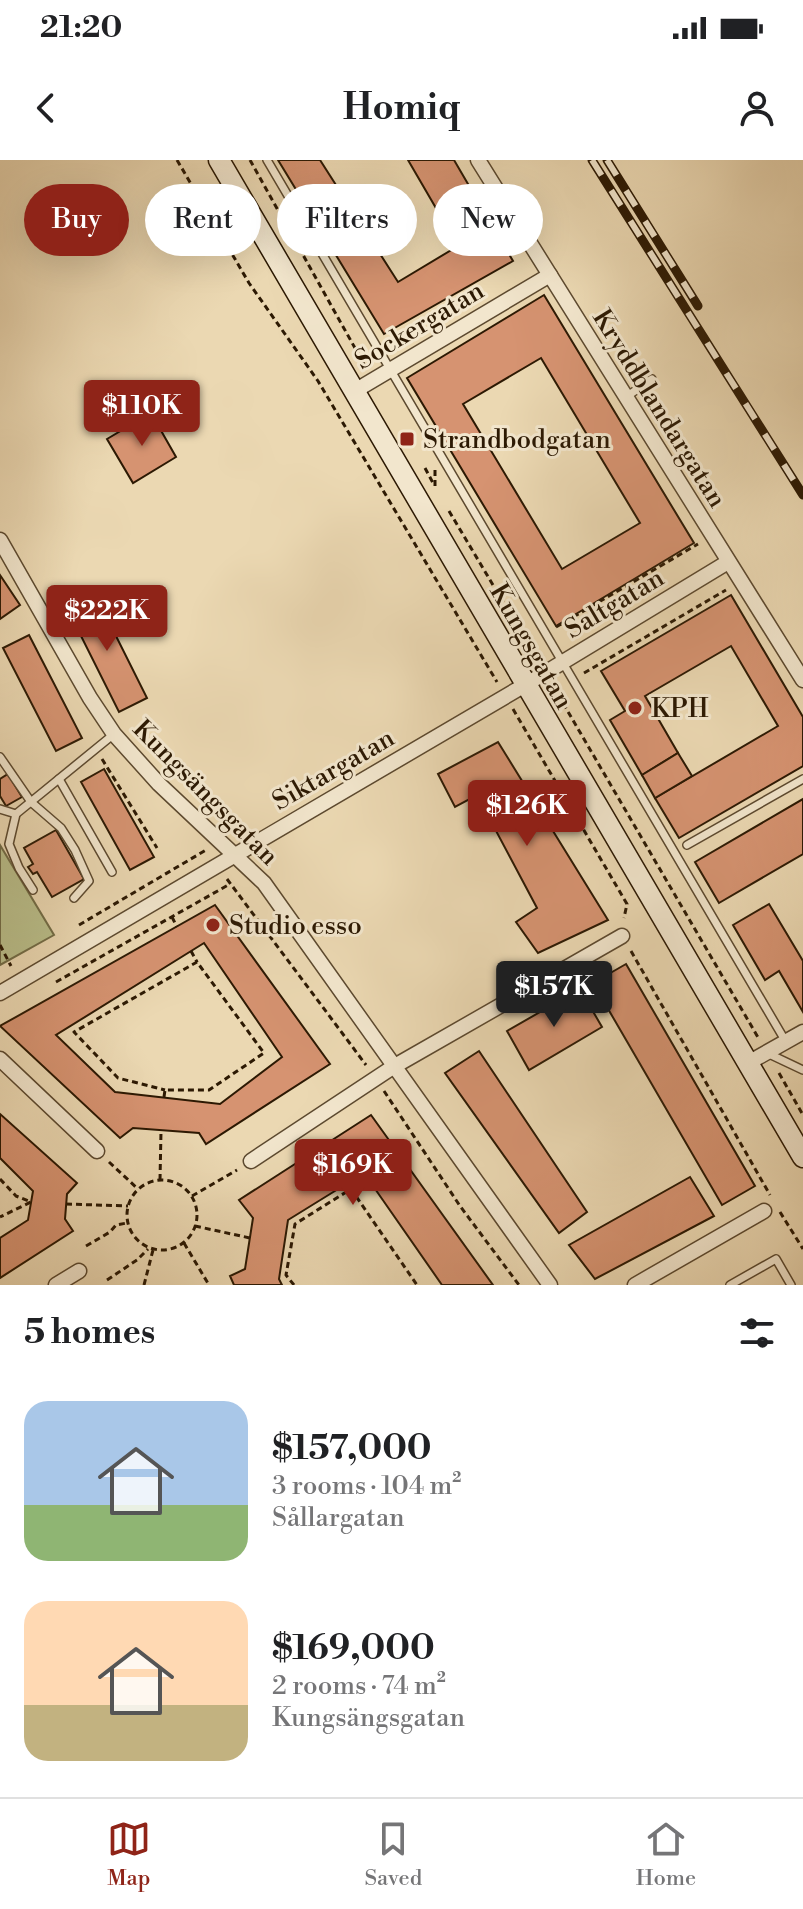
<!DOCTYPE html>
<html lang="en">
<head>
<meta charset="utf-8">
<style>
	:root { --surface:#fff; --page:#f2f2f2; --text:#202124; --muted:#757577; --line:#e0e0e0; --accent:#8f2418 }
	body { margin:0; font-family:"Libre Bodoni",serif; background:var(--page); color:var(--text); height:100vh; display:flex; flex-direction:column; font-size:30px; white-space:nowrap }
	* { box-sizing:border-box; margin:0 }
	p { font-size:26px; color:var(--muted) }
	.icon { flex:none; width:44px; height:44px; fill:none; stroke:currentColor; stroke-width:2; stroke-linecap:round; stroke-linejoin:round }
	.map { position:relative; height:1125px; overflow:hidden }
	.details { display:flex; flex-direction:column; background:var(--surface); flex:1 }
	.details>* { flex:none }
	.banner { position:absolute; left:24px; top:24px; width:756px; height:72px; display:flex; gap:16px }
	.price { position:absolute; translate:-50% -68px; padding:0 18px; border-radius:8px; background:var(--accent); color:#fff; font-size:26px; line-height:52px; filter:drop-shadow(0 2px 4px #0008) }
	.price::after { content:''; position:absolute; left:50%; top:48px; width:24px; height:18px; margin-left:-12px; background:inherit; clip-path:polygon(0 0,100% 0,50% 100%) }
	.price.on { background:#222; color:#fff }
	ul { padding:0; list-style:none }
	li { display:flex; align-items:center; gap:24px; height:200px; padding:0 24px }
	li span { display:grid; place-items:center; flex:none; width:224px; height:160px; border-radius:24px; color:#555 }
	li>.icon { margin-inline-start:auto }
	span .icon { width:96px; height:96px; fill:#fffc; stroke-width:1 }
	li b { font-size:34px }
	h2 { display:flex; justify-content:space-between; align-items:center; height:96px; padding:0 24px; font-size:34px }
	.pill { padding:0 28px; border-radius:36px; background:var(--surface); box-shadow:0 8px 32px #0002; font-size:28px; line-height:72px }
	.pill.on { background:var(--accent); color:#fff }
	.status { display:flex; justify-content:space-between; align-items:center; height:56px; padding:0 40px; background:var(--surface); direction:ltr }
	.status svg { height:22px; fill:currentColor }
	header { display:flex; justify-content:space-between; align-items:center; height:104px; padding:0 24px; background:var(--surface); font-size:36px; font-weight:800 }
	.menu { display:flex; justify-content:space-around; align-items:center; height:112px; border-top:2px solid var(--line); background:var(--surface); font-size:22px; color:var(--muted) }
	.menu a { display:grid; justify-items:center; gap:4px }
	.menu .on { color:var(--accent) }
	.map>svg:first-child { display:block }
	.green { fill:#b9be8a; stroke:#726c46; stroke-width:2 }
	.building { fill:#d69371; stroke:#2c1903; stroke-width:2; fill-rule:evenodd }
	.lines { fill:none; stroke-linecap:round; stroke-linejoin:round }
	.lane-casing { stroke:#5c492f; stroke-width:10 }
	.street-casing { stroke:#5c492f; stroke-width:17 }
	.secondary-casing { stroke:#2c1903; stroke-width:23 }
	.path { stroke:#2c1903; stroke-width:3; stroke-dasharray:6 4; stroke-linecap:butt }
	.lane { stroke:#f2e6cd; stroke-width:7 }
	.street { stroke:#f2e6cd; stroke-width:14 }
	.secondary { stroke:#f2e6cd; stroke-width:20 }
	.rail-casing { stroke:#2c1903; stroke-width:9 }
	.rail { stroke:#f2e6cd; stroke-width:6; stroke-dasharray:18; stroke-linecap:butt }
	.poi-dot { fill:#8f2418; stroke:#f2e6cd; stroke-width:3 }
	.labels { text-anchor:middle; stroke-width:6; stroke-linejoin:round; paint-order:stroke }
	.street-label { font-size:26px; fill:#2c1903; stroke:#f2e6cd }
	.poi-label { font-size:26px; fill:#2c1903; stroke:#f2e6cd; text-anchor:start }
</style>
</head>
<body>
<div class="status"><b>21:20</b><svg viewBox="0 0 49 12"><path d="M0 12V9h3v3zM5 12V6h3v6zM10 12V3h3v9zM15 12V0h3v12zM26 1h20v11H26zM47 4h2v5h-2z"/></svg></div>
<header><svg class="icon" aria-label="back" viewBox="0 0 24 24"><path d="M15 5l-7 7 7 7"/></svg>Homiq<svg class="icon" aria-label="person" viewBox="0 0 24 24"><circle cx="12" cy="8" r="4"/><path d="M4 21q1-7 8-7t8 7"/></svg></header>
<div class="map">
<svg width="803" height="1125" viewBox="0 0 803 1125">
	<rect width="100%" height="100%" fill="#ebd8b2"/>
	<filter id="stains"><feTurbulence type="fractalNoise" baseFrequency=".0025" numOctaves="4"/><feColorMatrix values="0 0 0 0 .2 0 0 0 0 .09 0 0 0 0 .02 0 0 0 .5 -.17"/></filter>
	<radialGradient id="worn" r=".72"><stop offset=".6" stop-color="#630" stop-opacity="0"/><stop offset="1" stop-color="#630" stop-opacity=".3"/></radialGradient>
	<path class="green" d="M 0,685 L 54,775 L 0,805 Z"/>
	<g class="building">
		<path d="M 278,0 L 320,0 L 398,122 L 458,86 L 408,0 L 454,0 L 513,101 L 384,174 Z"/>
		<path d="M 544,135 L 694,383 L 556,466 L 407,218 ZM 541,198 L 640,363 L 562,409 L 463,244 Z"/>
		<path d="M 151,253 L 176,297 L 133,323 L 107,279 Z"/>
		<path d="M 0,415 L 20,445 L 0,459 Z"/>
		<path d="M 95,434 L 147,538 L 119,552 L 67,448 Z"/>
		<path d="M 731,435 L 803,557 L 803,606 L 679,678 L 655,638 L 778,566 L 731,486 L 645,536 L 678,593 L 642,615 L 610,560 L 625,551 L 601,511 Z"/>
		<path d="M 29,475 L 82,578 L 56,591 L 3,488 Z"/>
		<path d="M 498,582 L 608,760 L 538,793 L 516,762 L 537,748 L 477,635 L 455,647 L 438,614 Z"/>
		<path d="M 678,593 L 692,616 L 655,638 L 642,615 Z"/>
		<path d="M 104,609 L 154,697 L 130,710 L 81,622 Z"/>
		<path d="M 8,614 L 22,637 L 6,646 L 0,636 L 0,619 Z"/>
		<path d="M 803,639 L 803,694 L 719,743 L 695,702 Z"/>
		<path d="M 56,670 L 84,719 L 52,737 L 37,712 L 33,714 L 28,707 L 33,704 L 24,688 Z"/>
		<path d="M 769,744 L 803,801 L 803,852 L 779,811 L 765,820 L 733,765 Z"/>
		<path d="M 215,745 L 330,904 L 206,984 L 199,973 L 133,968 L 120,978 L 0,866 ZM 204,783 L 282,897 L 220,944 L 115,932 L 56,875 Z"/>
		<path d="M 626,804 L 755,1026 L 722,1045 L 593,823 Z"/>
		<path d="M 580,829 L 602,867 L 529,910 L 507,871 Z"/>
		<path d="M 479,891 L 587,1052 L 559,1073 L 445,913 Z"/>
		<path d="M 0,954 L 77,1023 L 67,1034 L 65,1059 L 73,1071 L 0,1118 L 0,1078 L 28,1060 L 33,1031 L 0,998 Z"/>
		<path d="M 371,955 L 493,1125 L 442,1125 L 364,1013 L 288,1060 L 279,1119 L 282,1125 L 234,1125 L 230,1116 L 245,1109 L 253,1058 L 239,1040 Z"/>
		<path d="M 690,1017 L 714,1056 L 595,1119 L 569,1085 Z"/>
	</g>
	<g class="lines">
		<g class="lane-casing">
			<g id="lane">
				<path d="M 267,0 L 786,882"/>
				<path d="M 626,237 L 652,219"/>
				<path d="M 0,597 L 31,642 L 61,668 L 75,690 L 89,721 L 74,738"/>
				<path d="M 59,619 L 112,712"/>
				<path d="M 0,649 L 16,654"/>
				<path d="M 687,685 L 803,619"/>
				<path d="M 33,730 L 19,708 L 9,684 L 16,654 L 114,574"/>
				<path d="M 767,893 L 803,910"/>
				<path d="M 730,1125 L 776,1099 L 791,1125"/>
			</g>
		</g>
		<g class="street-casing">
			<g id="street">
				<path d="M 478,0 L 803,520"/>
				<path d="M 353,232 L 550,115"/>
				<path d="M 0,380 L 90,538 L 114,574 L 159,624 L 264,723 L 550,1125"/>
				<path d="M 0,833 L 525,525 L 728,402"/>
				<path d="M 0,899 L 97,991"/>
				<path d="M 748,903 L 803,872"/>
				<path d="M 251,1001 L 393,907 L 622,776"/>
				<path d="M 56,1125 L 79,1111"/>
				<path d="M 635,1125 L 764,1051"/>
			</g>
		</g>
		<g class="secondary-casing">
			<path id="secondary" d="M 219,0 L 803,997"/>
		</g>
		<g class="path">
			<path d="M 177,0 L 249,123 L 318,221 L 497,522"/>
			<path d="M 250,0 L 365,206"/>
			<path d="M 425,308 L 433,323"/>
			<path d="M 435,310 L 435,327"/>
			<path d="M 449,351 L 537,499"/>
			<path d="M 556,467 L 698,384"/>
			<path d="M 584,513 L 726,430"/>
			<path d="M 553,526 L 759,879"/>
			<path d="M 513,549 L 627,744 L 624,758"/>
			<path d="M 102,599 L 157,688"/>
			<path d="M 227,719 L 366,905"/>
			<path d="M 172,757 L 177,767"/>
			<path d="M 79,765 L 206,690"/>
			<path d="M 0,785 L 11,806"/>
			<path d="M 191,791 L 197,802"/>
			<path d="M 631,791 L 770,1035"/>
			<path d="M 56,822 L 230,724"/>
			<path d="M 779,913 L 803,955"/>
			<path d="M 384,931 L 460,1046 L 519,1125"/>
			<path d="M 164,937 L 165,930 L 209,930 L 264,893 L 197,802 L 74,872 L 118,918 L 165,930"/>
			<path d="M 109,1002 L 138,1029"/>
			<path d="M 0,1019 L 16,1036 L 31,1042 L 0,1057"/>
			<path d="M 160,1020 L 161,971"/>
			<circle cx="162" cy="1055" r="35"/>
			<path d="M 192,1036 L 237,1010"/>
			<path d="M 66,1044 L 128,1046"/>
			<path d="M 780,1052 L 803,1089"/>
			<path d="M 195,1066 L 250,1078"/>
			<path d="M 184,1083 L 209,1125"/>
			<path d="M 86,1086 L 110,1072 L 116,1065 L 127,1063"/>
			<path d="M 107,1120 L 137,1100 L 148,1089"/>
			<path d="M 144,1125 L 153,1090"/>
			<path d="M 294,1125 L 286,1115 L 295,1064 L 351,1029 L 417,1125"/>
		</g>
		<use href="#lane" class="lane"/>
		<use href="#street" class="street"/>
		<use href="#secondary" class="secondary"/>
		<g class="rail-casing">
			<g id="rail">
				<path d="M 592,0 L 803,335"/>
				<path d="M 607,0 L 698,146"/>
			</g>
		</g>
		<use href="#rail" class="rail"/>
	</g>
	<g class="poi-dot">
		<rect x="399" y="271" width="16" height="16" rx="4"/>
		<circle cx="635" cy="548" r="8"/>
		<circle cx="213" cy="765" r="8"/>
	</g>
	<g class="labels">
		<g class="street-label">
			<text transform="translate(419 165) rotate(-31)" y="9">Sockergatan</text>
			<text transform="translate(660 248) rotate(58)" y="9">Kryddblandargatan</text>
			<text transform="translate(614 443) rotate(-31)" y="9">Saltgatan</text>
			<text transform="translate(532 486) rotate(60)" y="9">Kungsgatan</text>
			<text transform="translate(333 609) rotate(-30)" y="9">Siktargatan</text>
			<text transform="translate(206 632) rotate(45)" y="9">Kungsängsgatan</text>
		</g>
		<g class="poi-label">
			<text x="423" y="288">Strandbodgatan</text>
			<text x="651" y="557">KPH</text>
			<text x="229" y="774">Studio esso</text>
		</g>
	</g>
	<rect width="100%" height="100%" filter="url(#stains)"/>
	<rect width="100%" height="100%" fill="url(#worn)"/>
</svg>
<b class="price" style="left:142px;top:288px">$110K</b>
<b class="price" style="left:107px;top:493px">$222K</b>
<b class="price" style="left:527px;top:688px">$126K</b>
<b class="price on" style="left:554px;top:869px">$157K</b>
<b class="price" style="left:353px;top:1047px">$169K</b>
<div class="banner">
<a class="pill on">Buy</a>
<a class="pill">Rent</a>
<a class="pill">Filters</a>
<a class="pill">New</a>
</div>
</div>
<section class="details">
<h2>5 homes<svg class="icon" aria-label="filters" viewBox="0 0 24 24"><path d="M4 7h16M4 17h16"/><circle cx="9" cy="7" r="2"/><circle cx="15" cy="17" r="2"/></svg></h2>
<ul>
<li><span style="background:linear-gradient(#a9c7e8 65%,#8fb573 0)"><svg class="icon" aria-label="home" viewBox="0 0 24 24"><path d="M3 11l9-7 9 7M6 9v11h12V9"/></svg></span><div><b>$157,000</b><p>3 rooms · 104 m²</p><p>Sållargatan</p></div></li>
<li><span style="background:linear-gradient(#ffd9b3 65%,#c2b280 0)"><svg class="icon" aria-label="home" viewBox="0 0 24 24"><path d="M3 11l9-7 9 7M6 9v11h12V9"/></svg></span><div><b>$169,000</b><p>2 rooms · 74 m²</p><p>Kungsängsgatan</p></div></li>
</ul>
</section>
<nav class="menu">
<a class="on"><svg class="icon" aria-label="map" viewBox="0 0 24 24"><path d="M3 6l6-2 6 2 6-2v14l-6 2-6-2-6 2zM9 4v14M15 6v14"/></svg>Map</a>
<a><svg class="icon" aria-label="saved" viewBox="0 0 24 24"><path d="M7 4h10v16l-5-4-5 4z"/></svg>Saved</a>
<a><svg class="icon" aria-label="home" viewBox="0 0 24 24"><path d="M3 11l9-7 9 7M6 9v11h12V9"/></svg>Home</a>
</nav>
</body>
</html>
